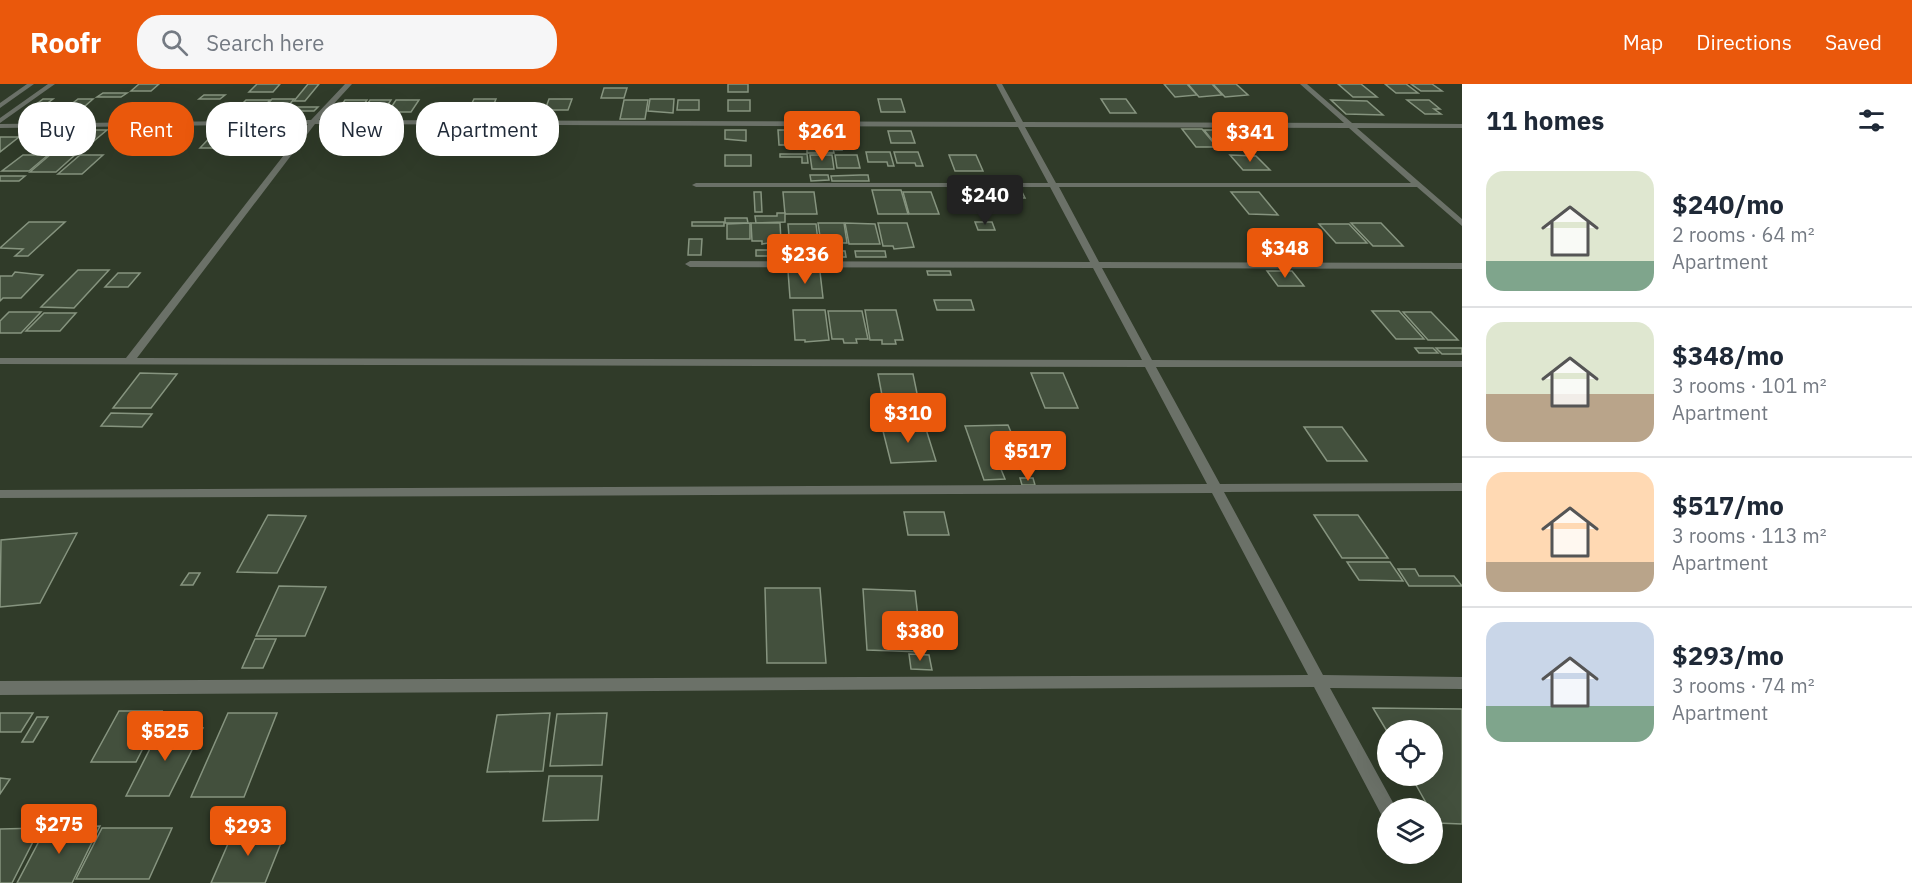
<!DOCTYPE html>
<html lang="en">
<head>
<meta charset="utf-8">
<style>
	:root { --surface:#fff; --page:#f6f6f7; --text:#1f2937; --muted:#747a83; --line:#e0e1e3; --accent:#ea580c }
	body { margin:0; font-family:"IBM Plex Sans",sans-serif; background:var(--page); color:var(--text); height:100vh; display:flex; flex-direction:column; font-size:22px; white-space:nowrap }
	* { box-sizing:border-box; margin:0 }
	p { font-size:20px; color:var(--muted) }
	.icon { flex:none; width:33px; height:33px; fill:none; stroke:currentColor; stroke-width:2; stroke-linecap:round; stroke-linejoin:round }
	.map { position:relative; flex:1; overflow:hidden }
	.side { display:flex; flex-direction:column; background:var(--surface); width:450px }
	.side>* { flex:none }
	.banner { position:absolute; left:18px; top:18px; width:570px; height:54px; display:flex; gap:12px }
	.fabs { position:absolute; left:1377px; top:636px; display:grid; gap:12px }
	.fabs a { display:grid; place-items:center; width:66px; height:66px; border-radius:50%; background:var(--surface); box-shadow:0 6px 24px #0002; font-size:30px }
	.price { position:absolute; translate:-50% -51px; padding:0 14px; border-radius:6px; background:var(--accent); color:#fff; font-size:20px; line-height:39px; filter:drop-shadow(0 2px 3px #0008) }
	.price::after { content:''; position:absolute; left:50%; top:36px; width:18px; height:14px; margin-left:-9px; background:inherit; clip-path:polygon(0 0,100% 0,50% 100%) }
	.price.active { background:#222; color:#fff }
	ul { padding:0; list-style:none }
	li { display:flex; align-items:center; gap:18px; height:150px; padding:0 24px }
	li+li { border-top:2px solid var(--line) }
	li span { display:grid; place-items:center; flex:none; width:168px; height:120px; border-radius:18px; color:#555 }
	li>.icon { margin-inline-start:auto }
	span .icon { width:72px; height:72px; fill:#fffc; stroke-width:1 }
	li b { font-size:26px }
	h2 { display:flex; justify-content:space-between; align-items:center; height:72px; padding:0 24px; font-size:26px }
	.pill { padding:0 21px; border-radius:24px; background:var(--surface); box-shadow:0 6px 24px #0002; font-size:21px; line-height:54px }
	.pill.active { background:var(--accent); color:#fff }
	header { display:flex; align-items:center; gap:36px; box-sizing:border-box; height:84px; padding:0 30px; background:var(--accent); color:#fff }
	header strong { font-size:28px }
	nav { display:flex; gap:33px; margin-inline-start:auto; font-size:21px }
	.search { width:420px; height:54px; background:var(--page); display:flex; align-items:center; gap:15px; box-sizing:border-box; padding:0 21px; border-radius:24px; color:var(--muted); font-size:22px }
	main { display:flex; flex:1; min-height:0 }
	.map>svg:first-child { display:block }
	.building { fill:#43503d; stroke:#86947f; stroke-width:1.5 }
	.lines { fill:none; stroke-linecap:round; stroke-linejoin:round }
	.minor { fill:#6b7168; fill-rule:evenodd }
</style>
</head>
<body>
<header>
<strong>Roofr</strong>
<div class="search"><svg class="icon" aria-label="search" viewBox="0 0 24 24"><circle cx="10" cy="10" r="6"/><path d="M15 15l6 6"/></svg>Search here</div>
<nav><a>Map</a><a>Directions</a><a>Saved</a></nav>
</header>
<main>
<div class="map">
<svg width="1462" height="799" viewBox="0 0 1462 799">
	<rect width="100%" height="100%" fill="#303b29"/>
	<g class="building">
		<path d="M 139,0 L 159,0 L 151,7 L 131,7 Z"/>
		<path d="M 257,0 L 280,0 L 273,8 L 249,8 Z"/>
		<path d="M 308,0 L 319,0 L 305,17 L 294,17 Z"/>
		<rect x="728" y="0" width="20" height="8"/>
		<path d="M 1164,0 L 1187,0 L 1197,11 L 1175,13 Z"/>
		<path d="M 1188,0 L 1212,0 L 1222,11 L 1199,13 Z"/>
		<path d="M 1213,0 L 1236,0 L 1248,11 L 1225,13 Z"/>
		<path d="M 1338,0 L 1361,0 L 1377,13 L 1353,13 Z"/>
		<path d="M 1385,0 L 1406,0 L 1418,9 L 1396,9 Z"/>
		<path d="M 1411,0 L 1432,0 L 1442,7 L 1421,7 Z"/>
		<path d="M 604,4 L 627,4 L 624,14 L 601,14 Z"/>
		<path d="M 103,9 L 127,9 L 121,13 L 97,13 Z"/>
		<path d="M 204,11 L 225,11 L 220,15 L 199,15 Z"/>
		<path d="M 43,15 L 53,15 L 45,21 L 61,21 L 55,26 L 29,26 Z"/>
		<path d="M 78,15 L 93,15 L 85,22 L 69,22 Z"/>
		<path d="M 272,15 L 294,15 L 285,26 L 262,26 Z"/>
		<path d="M 474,15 L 496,15 L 491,27 L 468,27 Z"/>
		<path d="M 549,15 L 572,15 L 568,26 L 545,26 Z"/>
		<path d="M 650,15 L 674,15 L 673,29 L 648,27 Z"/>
		<path d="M 878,15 L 901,15 L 905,28 L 881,28 Z"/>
		<path d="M 1101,15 L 1126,15 L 1136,29 L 1110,29 Z"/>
		<path d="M 246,16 L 270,16 L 260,27 L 235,27 Z"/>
		<path d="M 345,16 L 367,16 L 360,26 L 341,28 L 343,26 L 338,26 Z"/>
		<path d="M 370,16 L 391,16 L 385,25 L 367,27 L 369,25 L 364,25 Z"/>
		<path d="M 396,16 L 419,16 L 411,28 L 388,28 Z"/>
		<path d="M 624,16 L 648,16 L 645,35 L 620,35 Z"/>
		<path d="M 678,16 L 699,16 L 699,26 L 677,26 Z"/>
		<rect x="728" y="16" width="22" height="11"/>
		<path d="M 1331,16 L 1367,17 L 1383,31 L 1346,30 Z"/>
		<path d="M 1407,16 L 1429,16 L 1440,25 L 1434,25 L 1441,30 L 1425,30 Z"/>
		<path d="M 296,23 L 318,23 L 314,27 L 292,27 Z"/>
		<path d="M 331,33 L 354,33 L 350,38 L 327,38 Z"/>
		<path d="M 218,45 L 240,45 L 223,64 L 200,64 Z"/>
		<path d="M 831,45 L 845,45 L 846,48 L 838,48 L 842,66 L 835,66 Z"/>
		<path d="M 1182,45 L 1202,45 L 1217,63 L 1196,63 Z"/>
		<path d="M 53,46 L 69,46 L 50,62 L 33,62 Z"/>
		<path d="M 71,46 L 87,46 L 69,61 L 54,60 Z"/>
		<path d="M 90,46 L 107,46 L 89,61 L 82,61 L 85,58 L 74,58 Z"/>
		<path d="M 269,46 L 254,65 L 226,65 L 242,47 Z"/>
		<path d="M 725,46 L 746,46 L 746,57 L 725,55 Z"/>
		<path d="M 778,46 L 804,46 L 806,61 L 779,61 Z"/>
		<path d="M 1204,46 L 1233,46 L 1248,63 L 1218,63 Z"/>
		<path d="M 888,47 L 911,47 L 915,59 L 891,59 Z"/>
		<path d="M 0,53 L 19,53 L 0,68 Z"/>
		<path d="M 807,64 L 833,64 L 834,69 L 807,69 Z"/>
		<path d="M 866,68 L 890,68 L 894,82 L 888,82 L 887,78 L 868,78 Z"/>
		<path d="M 894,68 L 918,68 L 923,82 L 916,82 L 915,79 L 897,79 Z"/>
		<path d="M 51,70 L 76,70 L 56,88 L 30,88 Z"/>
		<path d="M 780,70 L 807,70 L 808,79 L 802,79 L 802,73 L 780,73 Z"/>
		<path d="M 23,71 L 48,71 L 29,87 L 2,87 Z"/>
		<path d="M 80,71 L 103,71 L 82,90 L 58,90 Z"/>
		<rect x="725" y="71" width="26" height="11"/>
		<path d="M 810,71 L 832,71 L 834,85 L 812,85 Z"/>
		<path d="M 835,71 L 857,71 L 860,84 L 837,84 Z"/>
		<path d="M 949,71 L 976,71 L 983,87 L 955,87 Z"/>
		<path d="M 1230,71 L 1256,72 L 1270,86 L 1243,86 Z"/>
		<path d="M 810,91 L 828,91 L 829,96 L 811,97 Z"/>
		<path d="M 860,91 L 868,91 L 869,97 L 832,97 L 831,92 Z"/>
		<path d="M 0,92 L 25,92 L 19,97 L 0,97 Z"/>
		<path d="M 872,106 L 901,106 L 908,130 L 878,130 Z"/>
		<path d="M 754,108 L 761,108 L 762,128 L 755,128 Z"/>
		<path d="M 783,108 L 814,108 L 817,130 L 785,130 Z"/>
		<path d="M 903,108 L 931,108 L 939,130 L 909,130 Z"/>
		<path d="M 1008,108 L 1022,108 L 1025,114 L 1011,114 Z"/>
		<path d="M 1231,108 L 1259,108 L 1278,131 L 1249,130 Z"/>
		<path d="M 777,129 L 785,129 L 785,138 L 756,139 L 755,132 L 777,132 Z"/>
		<path d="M 725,134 L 747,134 L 748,139 L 725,139 Z"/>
		<path d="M 29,138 L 65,138 L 28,172 L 15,172 L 23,165 L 0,164 Z"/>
		<rect x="692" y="138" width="32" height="4"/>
		<path d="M 975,138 L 992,138 L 995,146 L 978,146 Z"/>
		<path d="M 750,139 L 750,155 L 727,155 L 727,140 Z"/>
		<path d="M 751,139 L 780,139 L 781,157 L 762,160 L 762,157 L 752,157 Z"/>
		<path d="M 818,139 L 844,139 L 847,159 L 821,159 Z"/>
		<path d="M 845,139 L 875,140 L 880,160 L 849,160 Z"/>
		<path d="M 878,139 L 907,139 L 914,163 L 894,165 L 893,162 L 883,162 Z"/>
		<path d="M 1351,139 L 1381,139 L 1403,162 L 1373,162 Z"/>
		<path d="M 788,140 L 816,140 L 818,157 L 809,157 L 808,152 L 789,152 Z"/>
		<path d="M 1319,140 L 1349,140 L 1367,159 L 1336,159 Z"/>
		<path d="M 689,155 L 702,155 L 701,171 L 688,171 Z"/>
		<path d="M 756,166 L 786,166 L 787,172 L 756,172 Z"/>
		<path d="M 789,166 L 822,166 L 823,174 L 789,174 Z"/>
		<path d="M 824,167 L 845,167 L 846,173 L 825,173 Z"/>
		<path d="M 855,167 L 885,167 L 886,173 L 856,173 Z"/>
		<path d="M 78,186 L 109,186 L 74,224 L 41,223 Z"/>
		<path d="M 788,187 L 820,188 L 823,214 L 790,214 Z"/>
		<path d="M 927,187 L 950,187 L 951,191 L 928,191 Z"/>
		<path d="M 1267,187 L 1292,187 L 1304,202 L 1278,202 Z"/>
		<path d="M 15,188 L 43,191 L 21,214 L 3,214 L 0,217 L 0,192 L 12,192 Z"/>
		<path d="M 118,189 L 140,189 L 128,203 L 105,203 Z"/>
		<path d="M 934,216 L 971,216 L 974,226 L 937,226 Z"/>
		<path d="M 793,226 L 825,226 L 829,256 L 805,258 L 805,256 L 795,256 Z"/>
		<path d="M 865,226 L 896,226 L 903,256 L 895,256 L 896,260 L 882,260 L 882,256 L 870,256 Z"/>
		<path d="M 828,227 L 862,227 L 868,255 L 856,255 L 857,259 L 844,259 L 843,255 L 832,255 Z"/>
		<path d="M 1372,227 L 1399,227 L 1424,255 L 1396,255 Z"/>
		<path d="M 9,228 L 41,228 L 21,249 L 0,249 L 0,237 Z"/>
		<path d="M 1403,228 L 1431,228 L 1458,256 L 1428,256 Z"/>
		<path d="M 44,229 L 76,229 L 60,247 L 26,247 Z"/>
		<path d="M 1415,264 L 1433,264 L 1438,269 L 1419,269 Z"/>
		<path d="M 1436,264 L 1462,264 L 1462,270 L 1442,270 Z"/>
		<path d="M 140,289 L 177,290 L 151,324 L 113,324 Z"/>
		<path d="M 1031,289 L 1063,289 L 1078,324 L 1045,324 Z"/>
		<path d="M 878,290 L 913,290 L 919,319 L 884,322 Z"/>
		<path d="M 111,329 L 152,330 L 142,343 L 101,342 Z"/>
		<path d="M 1008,341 L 1023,377 L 998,378 L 1005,395 L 984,396 L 965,342 Z"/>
		<path d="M 925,342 L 936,377 L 891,379 L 882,343 Z"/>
		<path d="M 1304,343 L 1342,343 L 1367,377 L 1327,377 Z"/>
		<path d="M 1020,394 L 1033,394 L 1035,401 L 1022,401 Z"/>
		<path d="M 904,428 L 944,428 L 949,451 L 908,451 Z"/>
		<path d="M 268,431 L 306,432 L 277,489 L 237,488 Z"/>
		<path d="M 1314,431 L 1358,431 L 1388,474 L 1342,474 Z"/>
		<path d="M 77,449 L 40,519 L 0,523 L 1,456 Z"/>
		<path d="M 1347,478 L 1390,478 L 1403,497 L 1359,496 Z"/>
		<path d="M 1398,485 L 1415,485 L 1419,492 L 1454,492 L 1462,502 L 1409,502 Z"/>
		<path d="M 189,489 L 200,489 L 193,501 L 181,501 Z"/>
		<path d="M 279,502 L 326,503 L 305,552 L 256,552 Z"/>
		<path d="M 765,504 L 820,504 L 826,579 L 767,579 Z"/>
		<path d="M 863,505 L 915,507 L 922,568 L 867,566 Z"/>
		<path d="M 255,555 L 276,555 L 263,584 L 242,584 Z"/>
		<path d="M 909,570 L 929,571 L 932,586 L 911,585 Z"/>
		<path d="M 1373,624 L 1462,625 L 1462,740 L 1437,739 L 1432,731 L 1432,724 L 1429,724 L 1411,692 L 1432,692 L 1432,646 L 1388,646 L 1388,649 Z"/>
		<path d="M 119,627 L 162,627 L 136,678 L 91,678 Z"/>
		<path d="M 0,629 L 33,629 L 21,648 L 0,648 Z"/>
		<path d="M 228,629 L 277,629 L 244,713 L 191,713 Z"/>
		<path d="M 550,629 L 543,687 L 487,688 L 497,631 Z"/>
		<path d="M 607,629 L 602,681 L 550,682 L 557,630 Z"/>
		<path d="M 37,633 L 48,633 L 33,658 L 22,658 Z"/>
		<path d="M 161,643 L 203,644 L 169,712 L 126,712 Z"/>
		<path d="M 549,692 L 602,692 L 598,736 L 543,737 Z"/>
		<path d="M 0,694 L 10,695 L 0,710 Z"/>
		<path d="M 100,742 L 72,799 L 17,799 L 46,744 Z"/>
		<path d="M 40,744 L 12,799 L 0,799 L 0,745 Z"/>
		<path d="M 102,744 L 172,744 L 149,795 L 76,795 Z"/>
		<path d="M 234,746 L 285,749 L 265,799 L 211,799 Z"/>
	</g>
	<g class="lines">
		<g class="minor">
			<path d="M 27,0 L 34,0 L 0,24 L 0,19 Z"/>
			<path d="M 48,0 L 55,0 L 0,39 L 0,34 Z"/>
			<path d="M 345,0 L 352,0 L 319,36 L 1016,38 L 996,0 L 1002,0 L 1023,38 L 1344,39 L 1300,0 L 1307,0 L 1352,39 L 1462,40 L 1462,44 L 1357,44 L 1462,135 L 1462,142 L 1417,103 L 1059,103 L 1099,178 L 1462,179 L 1462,185 L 1102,184 L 1152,276 L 1462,277 L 1462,283 L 1156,283 L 1220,400 L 1462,399 L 1462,407 L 1224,408 L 1323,591 L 1462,593 L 1462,605 L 1330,604 L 1396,724 L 1388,724 L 1388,734 L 1382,732 L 1314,603 L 0,611 L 0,597 L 1308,591 L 1212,409 L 0,414 L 0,406 L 1207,400 L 1145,283 L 0,280 L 0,274 L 126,274 L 308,40 L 0,44 L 0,40 L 311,36 ZM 315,40 L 1018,43 L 1048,99 L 696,99 L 692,101 L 696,103 L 1050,103 L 1090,178 L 690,177 L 685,180 L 690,183 L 1093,184 L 1142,276 L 137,274 ZM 1025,43 L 1349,44 L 1411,99 L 1056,99 Z"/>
		</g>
	</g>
</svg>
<div class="fabs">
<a><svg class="icon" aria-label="locate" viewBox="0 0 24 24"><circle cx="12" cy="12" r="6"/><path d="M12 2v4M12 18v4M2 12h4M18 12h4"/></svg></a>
<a><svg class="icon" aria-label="layers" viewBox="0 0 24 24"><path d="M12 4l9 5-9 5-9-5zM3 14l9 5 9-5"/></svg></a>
</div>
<b class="price" style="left:822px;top:78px">$261</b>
<b class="price" style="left:1250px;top:79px">$341</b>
<b class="price active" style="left:985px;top:142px">$240</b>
<b class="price" style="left:1285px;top:195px">$348</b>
<b class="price" style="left:805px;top:201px">$236</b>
<b class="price" style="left:908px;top:360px">$310</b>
<b class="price" style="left:1028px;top:398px">$517</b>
<b class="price" style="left:920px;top:578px">$380</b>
<b class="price" style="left:165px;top:678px">$525</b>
<b class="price" style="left:59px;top:771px">$275</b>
<b class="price" style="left:248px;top:773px">$293</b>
<div class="banner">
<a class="pill">Buy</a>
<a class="pill active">Rent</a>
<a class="pill">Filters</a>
<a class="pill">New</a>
<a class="pill">Apartment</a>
</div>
</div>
<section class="side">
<h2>11 homes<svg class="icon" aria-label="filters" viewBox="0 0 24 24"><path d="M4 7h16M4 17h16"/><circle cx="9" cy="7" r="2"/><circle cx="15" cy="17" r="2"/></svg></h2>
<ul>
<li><span style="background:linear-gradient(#dfe7d0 75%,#7fa58c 0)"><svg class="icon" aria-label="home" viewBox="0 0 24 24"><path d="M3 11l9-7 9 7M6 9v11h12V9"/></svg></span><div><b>$240/mo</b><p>2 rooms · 64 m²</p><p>Apartment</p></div></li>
<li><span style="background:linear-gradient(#dfe7d0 60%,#b9a48a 0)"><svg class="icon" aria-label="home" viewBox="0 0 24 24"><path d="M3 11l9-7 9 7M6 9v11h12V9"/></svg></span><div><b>$348/mo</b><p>3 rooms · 101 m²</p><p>Apartment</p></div></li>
<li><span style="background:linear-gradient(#ffd9b3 75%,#b9a48a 0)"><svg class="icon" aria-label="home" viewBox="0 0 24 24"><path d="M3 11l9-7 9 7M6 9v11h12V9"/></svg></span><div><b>$517/mo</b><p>3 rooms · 113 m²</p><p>Apartment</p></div></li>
<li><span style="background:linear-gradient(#c9d6e8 70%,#7fa58c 0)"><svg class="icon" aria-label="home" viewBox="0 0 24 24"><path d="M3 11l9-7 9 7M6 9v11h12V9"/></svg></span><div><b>$293/mo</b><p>3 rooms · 74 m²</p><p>Apartment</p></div></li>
</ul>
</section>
</main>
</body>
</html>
